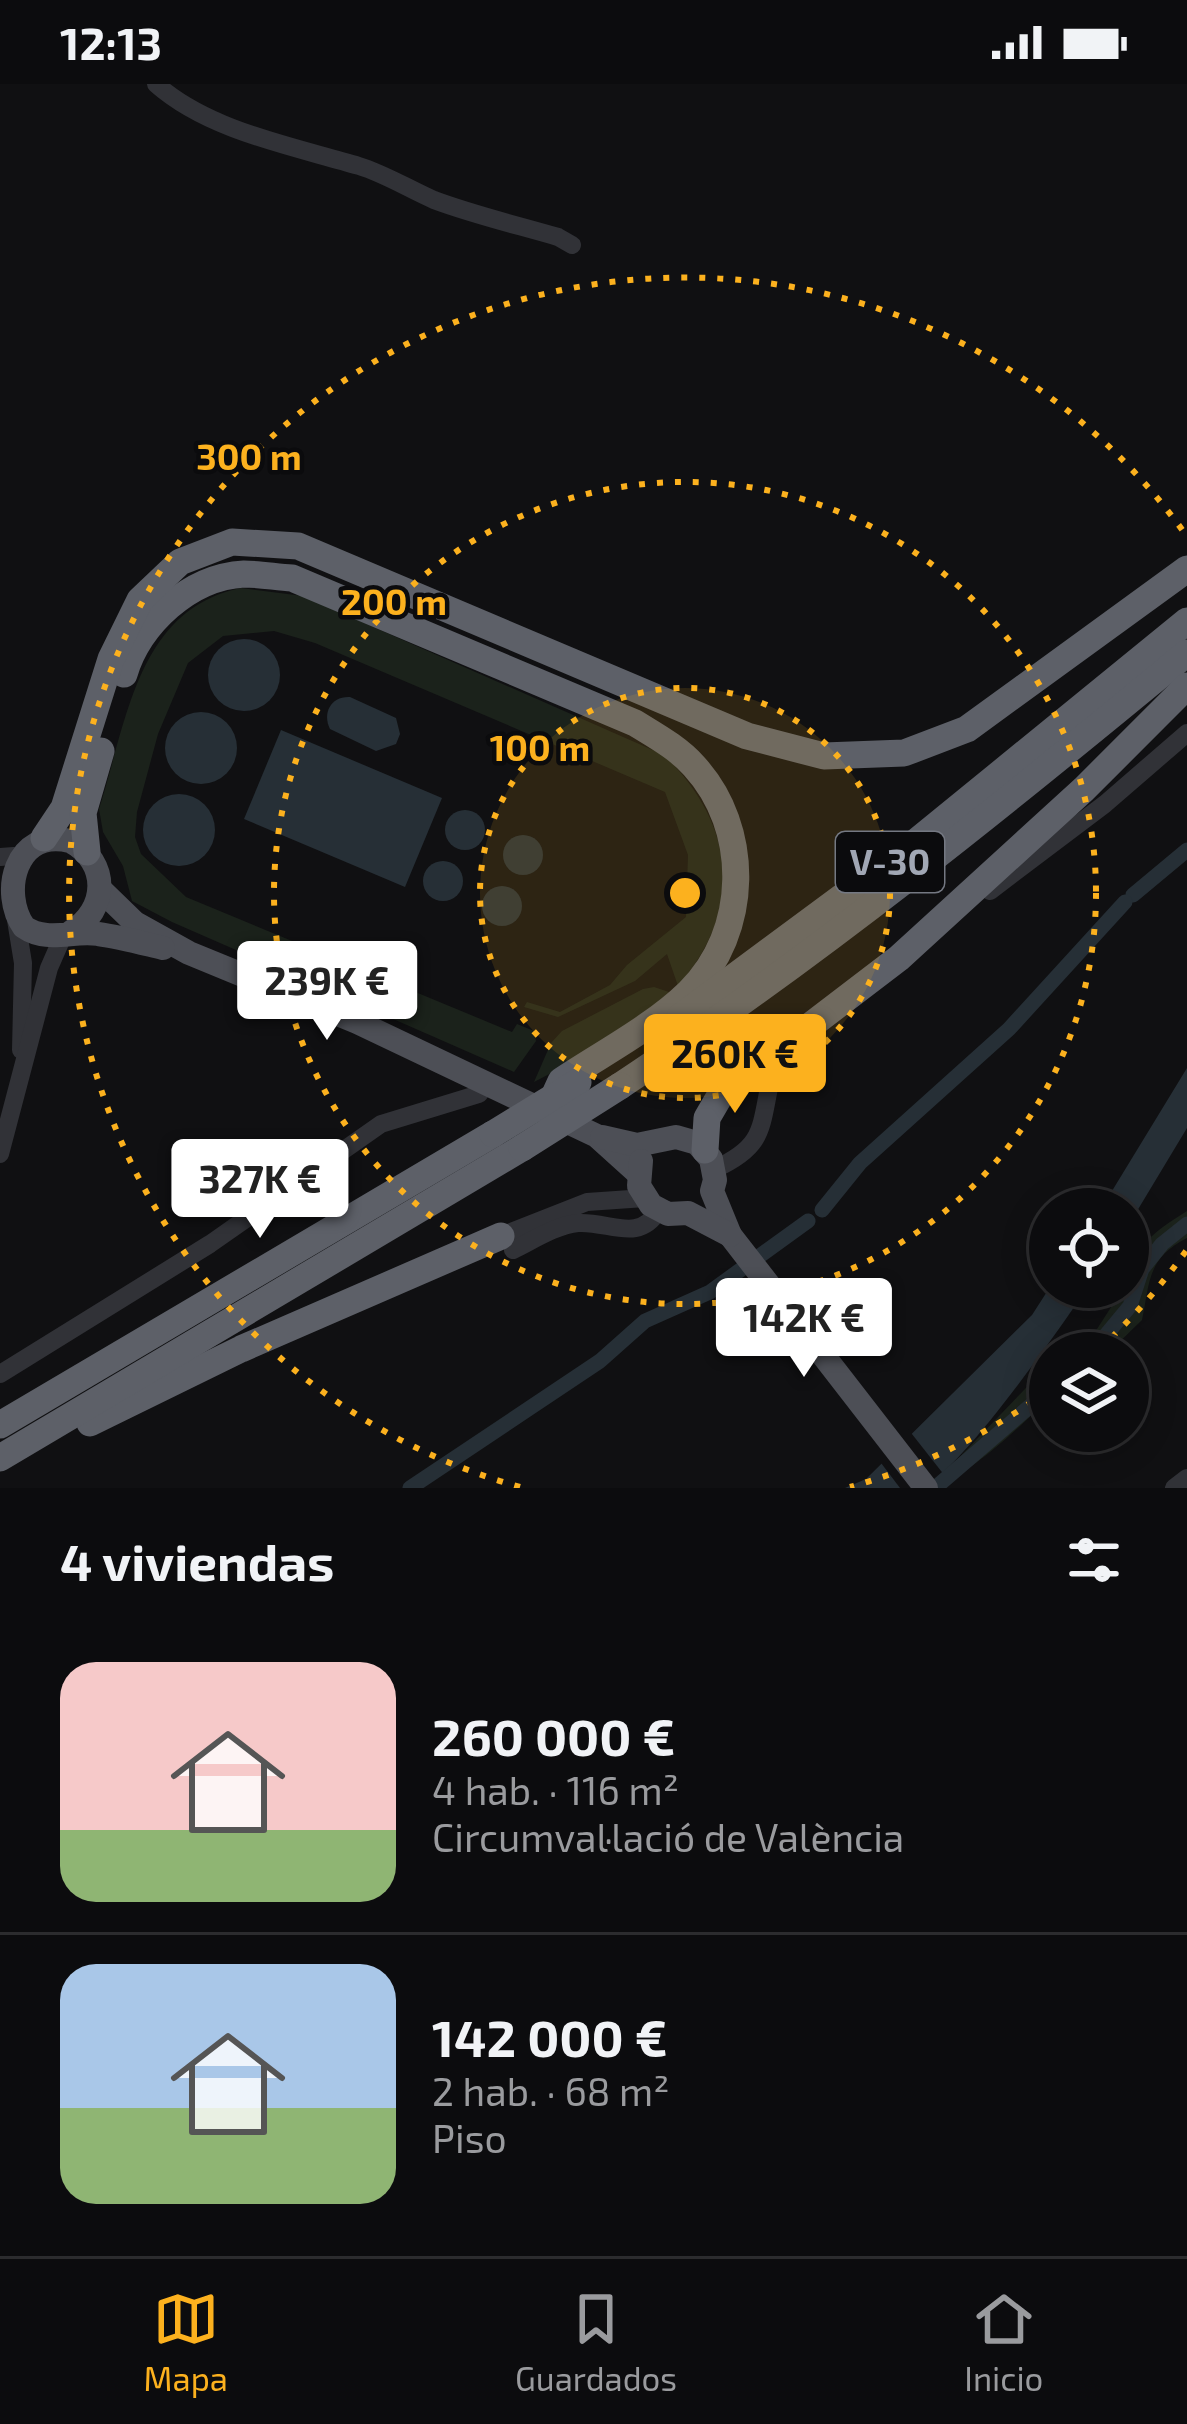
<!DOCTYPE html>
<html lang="es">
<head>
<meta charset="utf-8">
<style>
	:root { --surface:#0c0c0e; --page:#151517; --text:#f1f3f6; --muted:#9a9b9e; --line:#2c2c2e; --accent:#fcb11e }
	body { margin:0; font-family:"Exo 2",sans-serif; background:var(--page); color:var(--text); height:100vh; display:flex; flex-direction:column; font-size:45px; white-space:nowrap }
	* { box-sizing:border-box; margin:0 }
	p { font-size:39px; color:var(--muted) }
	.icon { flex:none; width:66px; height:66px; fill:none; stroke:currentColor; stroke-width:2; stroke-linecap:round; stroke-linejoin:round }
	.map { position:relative; height:1404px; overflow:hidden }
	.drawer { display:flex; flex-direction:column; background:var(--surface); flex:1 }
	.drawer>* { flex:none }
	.tools { position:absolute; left:1029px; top:1104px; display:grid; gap:24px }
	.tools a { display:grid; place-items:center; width:120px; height:120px; border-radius:50%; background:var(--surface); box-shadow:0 6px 30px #0003,0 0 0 3px var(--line); font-size:60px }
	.price { position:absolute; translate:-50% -102px; padding:0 27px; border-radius:12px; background:#fff; color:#222; font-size:39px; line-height:78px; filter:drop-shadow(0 3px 6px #0008) }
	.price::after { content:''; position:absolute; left:50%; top:72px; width:36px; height:27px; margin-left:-18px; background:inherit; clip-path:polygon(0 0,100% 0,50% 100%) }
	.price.current { background:var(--accent); color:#111 }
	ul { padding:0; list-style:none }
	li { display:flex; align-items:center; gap:36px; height:300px; padding:0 60px }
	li+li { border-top:3px solid var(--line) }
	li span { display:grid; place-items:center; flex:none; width:336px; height:240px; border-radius:36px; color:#555 }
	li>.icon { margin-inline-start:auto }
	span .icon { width:144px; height:144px; fill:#fffc; stroke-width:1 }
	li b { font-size:51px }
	h2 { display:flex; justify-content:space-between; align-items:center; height:144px; padding:0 60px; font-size:51px }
	.status { display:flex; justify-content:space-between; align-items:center; height:84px; padding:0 60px; background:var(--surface); direction:ltr }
	.status svg { height:33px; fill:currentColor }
	.menu { display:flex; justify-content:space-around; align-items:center; height:168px; border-top:3px solid var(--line); background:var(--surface); font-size:33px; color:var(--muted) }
	.menu a { display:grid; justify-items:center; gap:6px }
	.menu .current { color:var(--accent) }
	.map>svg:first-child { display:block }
	.green { fill:#1b221b }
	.water { fill:#262f36 }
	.pier { fill:#101012 }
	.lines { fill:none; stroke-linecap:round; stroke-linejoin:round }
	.canal { stroke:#262f36; stroke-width:15 }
	.minor { stroke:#313237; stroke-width:18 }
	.major { stroke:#4d4f56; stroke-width:24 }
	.highway { stroke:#5d6068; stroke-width:27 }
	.highway-bridge { stroke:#5d6068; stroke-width:27 }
	.ring { fill:none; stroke:#fcb11e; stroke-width:6; stroke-dasharray:6 12 }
	.labels { text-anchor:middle; stroke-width:9; stroke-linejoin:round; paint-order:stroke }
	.shield { fill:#0b0b0d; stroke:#747882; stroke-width:3 }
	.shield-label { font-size:36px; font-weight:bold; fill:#a1a7b4 }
	.centre { fill:#fcb11e; stroke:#0b0b0d; stroke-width:6 }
	.ring-label { font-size:36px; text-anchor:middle; font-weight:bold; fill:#fcb11e; stroke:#0b0b0d; stroke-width:9; stroke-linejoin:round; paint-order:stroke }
</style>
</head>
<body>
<div class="status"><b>12:13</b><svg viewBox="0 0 49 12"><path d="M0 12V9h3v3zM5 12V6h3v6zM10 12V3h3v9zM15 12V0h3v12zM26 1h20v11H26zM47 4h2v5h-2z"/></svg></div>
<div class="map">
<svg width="1187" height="1404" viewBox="0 0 1187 1404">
	<rect width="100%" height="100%" fill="#101012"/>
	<g class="green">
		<path d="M 241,504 L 303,512 L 664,671 C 735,740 745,825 678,902 L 667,870 L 635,897 L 558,933 L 524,923 L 527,918 L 560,928 L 610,901 L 627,881 L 686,833 L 688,771 L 665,708 L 315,559 L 274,547 L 223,552 L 188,579 L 158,650 L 137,728 L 135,753 L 141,770 L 186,813 L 512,948 L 517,940 L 534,947 L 536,957 L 514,988 L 172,838 L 132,817 L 123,782 L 103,748 L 99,725 C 127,638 137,525 241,504 Z"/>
		<path d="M 654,903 L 669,908 C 630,944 581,974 534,998 L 551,959 L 562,947 L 643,905 Z"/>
		<path d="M 1187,1127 L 1187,1154 C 1147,1174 1150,1198 1142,1236 L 1108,1269 L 1069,1269 L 1097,1245 L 1124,1203 L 1128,1203 C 1128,1165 1158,1145 1187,1127 Z"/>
		<path d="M 1050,1279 L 1050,1313 C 1024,1339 958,1404 923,1404 L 951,1382 Z"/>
	</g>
	<g class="water">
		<circle cx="244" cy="591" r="36"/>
		<path d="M 350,613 L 396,634 L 400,650 L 396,660 L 376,667 L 330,645 C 322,629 331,612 350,613 Z"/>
		<circle cx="201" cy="664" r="36"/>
		<path d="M 281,646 L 442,714 L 405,803 L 244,735 Z"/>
		<circle cx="179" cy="746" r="36"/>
		<circle cx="465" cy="746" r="20"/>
		<circle cx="523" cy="771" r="20"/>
		<circle cx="443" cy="797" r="20"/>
		<circle cx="502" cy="822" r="20"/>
		<path d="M 1187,984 L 1187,1044 L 1128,1142 L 1128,1125 L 1101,1125 Z"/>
		<path d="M 1050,1203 L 1088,1203 C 1062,1241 958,1392 920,1404 C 903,1404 864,1404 845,1404 L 866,1395 L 1032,1231 Z"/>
	</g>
	<path class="pier" d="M 908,1345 L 945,1392 L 931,1404 L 900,1404 L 878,1375 Z"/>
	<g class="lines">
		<g class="canal">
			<path d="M 1133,811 L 1187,766"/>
			<path d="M 822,1126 L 860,1079 L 1009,945 L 1125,818"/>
			<path d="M 1091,1269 L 1130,1222 L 1142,1185 L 1162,1160 L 1187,1140"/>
			<path d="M 410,1404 L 600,1277 L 645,1237 L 710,1208 L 808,1137"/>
			<path d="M 935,1404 L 1050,1305"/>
		</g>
		<g class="minor">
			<path d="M 156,0 C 209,47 292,62 359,82 C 385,90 409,105 434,116 C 474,131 517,141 558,153 L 572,161"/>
			<path d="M 0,773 L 14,772"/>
			<path d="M 990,807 L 1105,720 L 1187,649"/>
			<path d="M 16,836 L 23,879 L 21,966"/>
			<path d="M 0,1070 L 49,884 L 63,852"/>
			<path d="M 715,1085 C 765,1062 760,1045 771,994"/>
			<path d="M 501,1152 L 587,1118 L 645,1114"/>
			<path d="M 513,1166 C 532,1157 556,1141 578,1139 C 610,1137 638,1160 659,1126"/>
			<path d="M 0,1290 L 210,1160 L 381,1040 L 479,1010 L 487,999"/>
			<path d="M 1174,1404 L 1187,1394"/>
		</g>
		<g class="major">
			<path d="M 101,806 L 135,839 L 189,869 L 357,938 L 597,1052 L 638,1089"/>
			<path d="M 71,848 C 108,826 110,778 70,757 C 15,744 0,809 24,843 C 47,859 73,846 98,850 C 120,853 142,859 163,864"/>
			<path d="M 602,1053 L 637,1061 L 676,1053 L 697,1059 L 711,1075 L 715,1096 L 712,1107 L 730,1151 L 926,1404"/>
			<path d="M 641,1077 L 639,1102 L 651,1121 L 668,1130 L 688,1129 L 730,1151"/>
		</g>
		<g class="highway">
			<path d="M 124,590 C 139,540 189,493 244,490 C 259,490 276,493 292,494 L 635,639 C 656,652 678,664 694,682 C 751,744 750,848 689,908 C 653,943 603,969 561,997 L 556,1008"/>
			<path d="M 44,754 L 64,724 L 111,575 L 140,516 L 180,478 L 232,458 L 298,462 L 747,652 L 824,672 L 904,669 L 967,645 L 1187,485"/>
			<path d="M 87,768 L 83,729 L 101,667"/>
			<path d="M 680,933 L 911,762 L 1187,537"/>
			<path d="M 620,1002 C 819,870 1003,721 1187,569"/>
			<path d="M 705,1066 L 707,1034 L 721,1010 L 899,874 L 1084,705 L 1187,602"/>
			<path d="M 90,1339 L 241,1265 L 501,1152"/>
			<path d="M 0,1341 L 493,1050"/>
			<path d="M 0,1374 L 522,1064"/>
		</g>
		<g class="highway-bridge">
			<path d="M 493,1050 L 578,998"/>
			<path d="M 522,1064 L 620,1002"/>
		</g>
	</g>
	<circle cx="685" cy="809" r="205" fill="#fcb11e" fill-opacity=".12"/>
	<g class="ring">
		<circle cx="685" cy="809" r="205"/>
		<circle cx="685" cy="809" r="411"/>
		<path d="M1186 1167A616 616 0 0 1 1097 1267M1047 1307A616 616 0 0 1 850 1403M520 1403A616 616 0 1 1 1186 451"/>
	</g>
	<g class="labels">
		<rect class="shield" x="836" y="748" width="108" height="60" rx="9"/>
		<g class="shield-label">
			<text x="890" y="791">V-30</text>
		</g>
	</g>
	<circle cx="685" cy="809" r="18" class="centre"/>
	<g class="ring-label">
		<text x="249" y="386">300 m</text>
		<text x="394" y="531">200 m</text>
		<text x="540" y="677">100 m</text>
	</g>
</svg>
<div class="tools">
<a><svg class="icon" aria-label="locate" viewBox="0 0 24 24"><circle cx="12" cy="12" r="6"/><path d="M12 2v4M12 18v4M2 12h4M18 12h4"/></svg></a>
<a><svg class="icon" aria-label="layers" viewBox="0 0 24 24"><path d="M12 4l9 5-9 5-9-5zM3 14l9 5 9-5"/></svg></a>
</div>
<b class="price" style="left:327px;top:959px">239K €</b>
<b class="price current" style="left:735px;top:1032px">260K €</b>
<b class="price" style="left:260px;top:1157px">327K €</b>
<b class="price" style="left:804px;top:1296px">142K €</b>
</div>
<section class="drawer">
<h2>4 viviendas<svg class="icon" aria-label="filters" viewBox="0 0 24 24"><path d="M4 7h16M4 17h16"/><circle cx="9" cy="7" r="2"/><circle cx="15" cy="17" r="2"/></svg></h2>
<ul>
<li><span style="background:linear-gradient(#f6c9c9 70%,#8fb573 0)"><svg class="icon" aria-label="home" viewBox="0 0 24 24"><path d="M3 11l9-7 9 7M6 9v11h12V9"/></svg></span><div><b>260 000 €</b><p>4 hab. · 116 m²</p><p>Circumval·lació de València</p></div></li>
<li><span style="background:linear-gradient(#a9c7e8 60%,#8fb573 0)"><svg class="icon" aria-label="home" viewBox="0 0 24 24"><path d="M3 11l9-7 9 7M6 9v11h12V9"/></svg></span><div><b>142 000 €</b><p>2 hab. · 68 m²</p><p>Piso</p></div></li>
</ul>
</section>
<nav class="menu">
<a class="current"><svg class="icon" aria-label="map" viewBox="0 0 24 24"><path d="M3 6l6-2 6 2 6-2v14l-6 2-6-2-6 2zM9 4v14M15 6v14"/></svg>Mapa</a>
<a><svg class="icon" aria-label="saved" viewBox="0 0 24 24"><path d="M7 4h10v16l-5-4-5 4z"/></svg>Guardados</a>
<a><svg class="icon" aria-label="home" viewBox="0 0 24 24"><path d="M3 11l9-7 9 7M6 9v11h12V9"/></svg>Inicio</a>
</nav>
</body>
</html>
